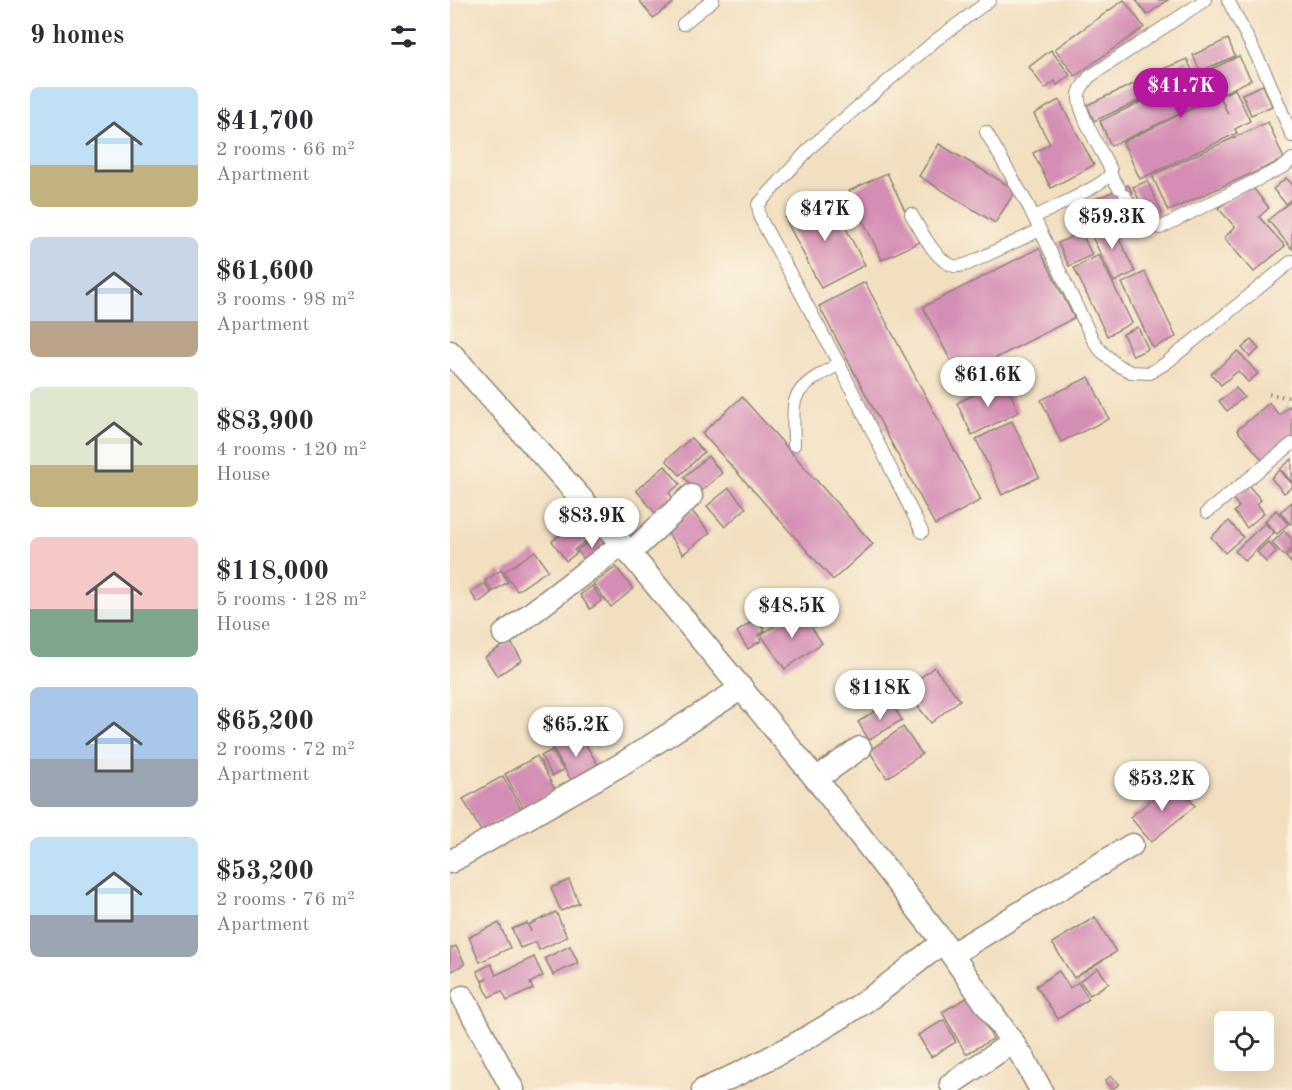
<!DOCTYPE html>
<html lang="en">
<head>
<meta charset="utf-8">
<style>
	:root { --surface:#fff; --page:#f7f7f7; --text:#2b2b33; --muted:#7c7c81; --accent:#b5179e }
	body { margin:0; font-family:"Old Standard TT",serif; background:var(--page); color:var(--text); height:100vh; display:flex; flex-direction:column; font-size:22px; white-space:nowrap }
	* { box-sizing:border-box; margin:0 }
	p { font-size:20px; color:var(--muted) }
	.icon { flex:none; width:33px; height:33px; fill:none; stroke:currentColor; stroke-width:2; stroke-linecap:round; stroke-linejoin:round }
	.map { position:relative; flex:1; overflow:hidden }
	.panel { display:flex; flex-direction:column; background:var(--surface); width:450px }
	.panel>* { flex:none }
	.controls { position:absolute; left:764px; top:1011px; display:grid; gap:12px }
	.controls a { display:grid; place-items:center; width:60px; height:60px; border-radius:9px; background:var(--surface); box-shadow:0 6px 24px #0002; font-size:30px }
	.price { position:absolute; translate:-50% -51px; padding:0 14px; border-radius:21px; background:#fff; color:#222; font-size:20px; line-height:39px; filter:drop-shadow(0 2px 3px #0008) }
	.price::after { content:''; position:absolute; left:50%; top:36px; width:18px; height:14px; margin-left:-9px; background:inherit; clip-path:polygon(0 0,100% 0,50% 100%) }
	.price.on { background:var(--accent); color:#fff }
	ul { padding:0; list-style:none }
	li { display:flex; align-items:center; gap:18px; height:150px; padding:0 30px }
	li span { display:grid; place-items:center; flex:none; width:168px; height:120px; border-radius:9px; color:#555 }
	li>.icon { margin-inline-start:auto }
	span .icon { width:72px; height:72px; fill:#fffc; stroke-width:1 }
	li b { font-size:26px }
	h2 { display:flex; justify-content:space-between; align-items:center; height:72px; padding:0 30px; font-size:26px }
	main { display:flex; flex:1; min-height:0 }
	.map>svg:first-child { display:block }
	.building { fill:#d48db4 }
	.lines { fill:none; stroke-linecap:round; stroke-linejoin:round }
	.lane-casing { stroke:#8e8576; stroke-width:14 }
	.street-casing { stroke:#8e8576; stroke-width:25 }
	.path { stroke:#8e8576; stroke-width:4; stroke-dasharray:1.5 4.5; stroke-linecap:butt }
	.lane { stroke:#fff; stroke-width:12 }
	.street { stroke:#fff; stroke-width:22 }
</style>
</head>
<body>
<main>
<section class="panel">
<h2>9 homes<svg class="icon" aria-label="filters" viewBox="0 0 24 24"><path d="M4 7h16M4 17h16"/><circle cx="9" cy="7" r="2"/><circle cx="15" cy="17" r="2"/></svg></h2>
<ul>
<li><span style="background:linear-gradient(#bfe0f5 65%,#c2b280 0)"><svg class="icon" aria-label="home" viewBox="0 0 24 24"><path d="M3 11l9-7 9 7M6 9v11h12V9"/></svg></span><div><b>$41,700</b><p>2 rooms · 66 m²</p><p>Apartment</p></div></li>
<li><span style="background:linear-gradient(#c9d6e8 70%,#b9a48a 0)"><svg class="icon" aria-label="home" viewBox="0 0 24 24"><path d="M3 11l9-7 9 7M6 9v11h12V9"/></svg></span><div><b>$61,600</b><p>3 rooms · 98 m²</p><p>Apartment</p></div></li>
<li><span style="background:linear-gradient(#dfe7d0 65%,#c2b280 0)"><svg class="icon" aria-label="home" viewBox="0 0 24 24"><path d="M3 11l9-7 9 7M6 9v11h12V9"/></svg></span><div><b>$83,900</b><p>4 rooms · 120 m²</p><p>House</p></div></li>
<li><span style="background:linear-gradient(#f6c9c9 60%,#7fa58c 0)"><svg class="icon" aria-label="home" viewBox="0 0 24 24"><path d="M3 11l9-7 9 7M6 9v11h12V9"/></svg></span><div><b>$118,000</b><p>5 rooms · 128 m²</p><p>House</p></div></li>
<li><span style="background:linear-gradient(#a9c7e8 60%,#9aa5b1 0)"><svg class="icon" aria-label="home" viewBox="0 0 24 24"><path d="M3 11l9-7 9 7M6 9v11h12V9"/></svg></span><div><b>$65,200</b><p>2 rooms · 72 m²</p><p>Apartment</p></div></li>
<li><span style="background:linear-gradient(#bfe0f5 65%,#9aa5b1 0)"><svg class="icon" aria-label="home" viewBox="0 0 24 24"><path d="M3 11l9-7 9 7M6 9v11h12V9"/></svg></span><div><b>$53,200</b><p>2 rooms · 76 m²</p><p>Apartment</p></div></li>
</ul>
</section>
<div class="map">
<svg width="842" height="1090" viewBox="0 0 842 1090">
	<rect width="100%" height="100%" fill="#fcf5e5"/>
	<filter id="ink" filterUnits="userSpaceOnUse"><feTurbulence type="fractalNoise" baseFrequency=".0167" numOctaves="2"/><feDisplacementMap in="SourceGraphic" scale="12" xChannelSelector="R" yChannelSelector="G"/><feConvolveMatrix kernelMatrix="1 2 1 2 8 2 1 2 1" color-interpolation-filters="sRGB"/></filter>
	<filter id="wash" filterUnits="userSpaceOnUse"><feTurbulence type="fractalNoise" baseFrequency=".008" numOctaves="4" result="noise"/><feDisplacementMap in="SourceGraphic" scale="24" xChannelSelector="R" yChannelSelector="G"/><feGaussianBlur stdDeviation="1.35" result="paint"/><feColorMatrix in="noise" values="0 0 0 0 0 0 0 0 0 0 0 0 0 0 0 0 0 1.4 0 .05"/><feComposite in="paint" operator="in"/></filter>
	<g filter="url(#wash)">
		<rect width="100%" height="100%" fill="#f2dfc0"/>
		<g id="blocks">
			<g class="building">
				<path d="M 189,0 L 221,0 L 223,3 L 203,18 Z"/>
				<path d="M 674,0 L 694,27 L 625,76 L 605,49 Z"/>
				<path d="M 686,0 L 718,0 L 697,15 Z"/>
				<path d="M 778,39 L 785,56 L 750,71 L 743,55 Z"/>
				<path d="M 601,50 L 620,75 L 607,85 L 605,81 L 595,89 L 579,67 Z"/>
				<path d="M 789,56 L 801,80 L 769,95 L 778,114 L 770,96 L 785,89 L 800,121 L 785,129 L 787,133 L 690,179 L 673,142 L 766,97 L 661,146 L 650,121 Z"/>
				<path d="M 737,59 L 744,75 L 718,86 L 711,70 Z"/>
				<path d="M 708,73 L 715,89 L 644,121 L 637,105 Z"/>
				<path d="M 813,85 L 822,106 L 801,115 L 792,94 Z"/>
				<path d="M 609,100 L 644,165 L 601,188 L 583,153 L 600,144 L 584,114 Z"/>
				<path d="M 818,122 L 834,159 L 718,211 L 702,175 Z"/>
				<path d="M 489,144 L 566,190 L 545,223 L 469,176 Z"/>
				<path d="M 437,173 L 470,242 L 432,260 L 399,191 Z"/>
				<path d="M 836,178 L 842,184 L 842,198 L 836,204 L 823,189 Z"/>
				<path d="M 697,181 L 712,213 L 698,219 L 683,187 Z"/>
				<path d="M 678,185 L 682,193 L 655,205 L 660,216 L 648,222 L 639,202 Z"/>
				<path d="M 801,185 L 819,208 L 809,217 L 835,246 L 804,272 L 774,238 L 785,227 L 768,208 Z"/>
				<path d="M 379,196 L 415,265 L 371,288 L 335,218 Z"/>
				<path d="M 842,200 L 842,249 L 818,220 Z"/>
				<path d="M 638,202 L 647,222 L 635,228 L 626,208 Z"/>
				<path d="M 659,218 L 685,272 L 664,282 L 638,228 Z"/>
				<path d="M 631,232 L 642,255 L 619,266 L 608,243 Z"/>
				<path d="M 589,248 L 624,318 L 509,377 L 473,307 Z"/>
				<path d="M 649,255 L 682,323 L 657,336 L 624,268 Z"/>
				<path d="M 695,272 L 726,337 L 703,348 L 672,283 Z"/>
				<path d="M 415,282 L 531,500 L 485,525 L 369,306 Z"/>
				<path d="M 688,327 L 698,349 L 683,356 L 673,334 Z"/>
				<path d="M 801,340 L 809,349 L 800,357 L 792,348 Z"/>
				<path d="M 788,351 L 808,374 L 798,382 L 788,371 L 771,385 L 761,374 Z"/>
				<path d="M 639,377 L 659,419 L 611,442 L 591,400 Z"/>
				<path d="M 554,380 L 569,412 L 522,435 L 507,403 Z"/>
				<path d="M 786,388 L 794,397 L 777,411 L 769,401 Z"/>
				<path d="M 292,397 L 423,544 L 383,580 L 252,433 Z"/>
				<path d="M 819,403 L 829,415 L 839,406 L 842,410 L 842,438 L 814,462 L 787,430 Z"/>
				<path d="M 562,421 L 589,477 L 552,495 L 526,439 Z"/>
				<path d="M 241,438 L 254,452 L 230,475 L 216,460 Z"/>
				<path d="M 258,456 L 272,473 L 248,494 L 234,477 Z"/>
				<path d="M 842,459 L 842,482 L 830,469 Z"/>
				<path d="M 215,466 L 230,484 L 219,493 L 224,499 L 206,514 L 186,490 Z"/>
				<path d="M 830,470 L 842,484 L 842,487 L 834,493 L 821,478 Z"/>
				<path d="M 799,486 L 811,500 L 807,504 L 814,513 L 797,528 L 784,512 L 789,507 L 783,499 Z"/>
				<path d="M 279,488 L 296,508 L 275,527 L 257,506 Z"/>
				<path d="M 842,502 L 842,521 L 840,524 L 830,512 Z"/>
				<path d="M 826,510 L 838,524 L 827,534 L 815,521 Z"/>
				<path d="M 242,511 L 260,533 L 233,554 L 216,531 Z"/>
				<path d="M 779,521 L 793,537 L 775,553 L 761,537 Z"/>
				<path d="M 815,523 L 824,533 L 795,561 L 785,551 Z"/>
				<path d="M 125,524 L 137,540 L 124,550 L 127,553 L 116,561 L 102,541 Z"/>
				<path d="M 834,531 L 842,539 L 842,548 L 834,556 L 822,543 Z"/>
				<path d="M 148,535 L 157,548 L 137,563 L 127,550 Z"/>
				<path d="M 818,542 L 827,552 L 816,562 L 807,552 Z"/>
				<path d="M 85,551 L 98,570 L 67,591 L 54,572 Z"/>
				<path d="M 842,551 L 842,564 L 836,557 Z"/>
				<path d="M 166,567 L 183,589 L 161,607 L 143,584 Z"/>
				<path d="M 51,570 L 58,582 L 42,592 L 35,581 Z"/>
				<path d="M 34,583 L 41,593 L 28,603 L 21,593 Z"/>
				<path d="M 142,586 L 152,600 L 140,609 L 130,595 Z"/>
				<path d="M 349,609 L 372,643 L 335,669 L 311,635 Z"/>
				<path d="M 306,619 L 315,631 L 308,635 L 311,641 L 298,649 L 287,632 Z"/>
				<path d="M 60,641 L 72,660 L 47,676 L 35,657 Z"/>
				<path d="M 484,667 L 510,700 L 481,723 L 455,690 Z"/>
				<path d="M 440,701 L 452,720 L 419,740 L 408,722 Z"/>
				<path d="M 453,727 L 472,754 L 437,778 L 419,751 Z"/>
				<path d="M 128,732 L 150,768 L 124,785 L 102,748 Z"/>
				<path d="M 102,750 L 113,770 L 102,776 L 91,756 Z"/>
				<path d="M 87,756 L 105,790 L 73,807 L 55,774 Z"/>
				<path d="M 53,776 L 71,809 L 31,831 L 13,799 Z"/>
				<path d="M 724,782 L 745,806 L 701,842 L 680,817 Z"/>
				<path d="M 119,880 L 129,903 L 111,911 L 101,888 Z"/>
				<path d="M 106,912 L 117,937 L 89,950 L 86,942 L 70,948 L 62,929 L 77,923 L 81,932 L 78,925 Z"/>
				<path d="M 645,917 L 666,952 L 624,978 L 602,943 Z"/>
				<path d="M 49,923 L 60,948 L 30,962 L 19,937 Z"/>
				<path d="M 6,946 L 15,964 L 0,972 L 0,949 Z"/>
				<path d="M 120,946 L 128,963 L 103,975 L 95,958 Z"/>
				<path d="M 84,957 L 93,976 L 80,983 L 83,989 L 57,1001 L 52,991 L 39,997 L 32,982 L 38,978 L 32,981 L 27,971 L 41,964 L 46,975 Z"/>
				<path d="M 648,968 L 659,983 L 640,995 L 630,981 Z"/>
				<path d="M 609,971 L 620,988 L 628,982 L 639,999 L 608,1019 L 586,986 Z"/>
				<path d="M 520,996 L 543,1039 L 516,1054 L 492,1012 Z"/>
				<path d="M 494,1020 L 506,1042 L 481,1057 L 468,1035 Z"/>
				<path d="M 661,1076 L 669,1084 L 662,1090 L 655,1081 Z"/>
			</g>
		</g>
	</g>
	<g filter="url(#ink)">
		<use href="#blocks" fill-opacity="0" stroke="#8e8576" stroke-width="1.5"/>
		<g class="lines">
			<g class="lane-casing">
				<g id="lane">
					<path d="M 778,0 L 817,76 L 842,136"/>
					<path d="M 233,24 L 263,0"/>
					<path d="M 536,132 L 578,205 L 643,340 L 651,351 L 667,365 L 681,372 L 700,373 L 716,363 L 842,261"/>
					<path d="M 660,174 L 669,188"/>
					<path d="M 675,196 L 692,224 L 710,228 L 835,166 L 842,159"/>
					<path d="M 461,214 C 471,230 485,261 504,266 C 509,267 513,265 518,264 L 590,230"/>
					<path d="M 584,217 C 597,211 656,184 660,174 C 661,173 661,171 661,170 C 653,154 626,110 629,94 C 630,88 636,82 639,77 L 755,0"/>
					<path d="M 344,445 C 344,433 342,412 345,401 C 350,383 374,373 389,364"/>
					<path d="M 757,512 L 842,444"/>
					<path d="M 472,532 L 389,364 L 310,218 L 308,205 L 362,146 L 486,40 L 540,0"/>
				</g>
			</g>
			<g class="street-casing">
				<g id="street">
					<path d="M 0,352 L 172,544 L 366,779 L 493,942 L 574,1059 L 591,1090"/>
					<path d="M 180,553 L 241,496"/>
					<path d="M 54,634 L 172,544"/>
					<path d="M 366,779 L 410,748"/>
					<path d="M 0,862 L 172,764 L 292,688"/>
					<path d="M 502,954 L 682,845"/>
					<path d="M 13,997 L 63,1090"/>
					<path d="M 501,1084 L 563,1042"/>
					<path d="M 253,1090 C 312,1064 370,1033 423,996 C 447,979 469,960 493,942"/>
				</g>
			</g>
			<path class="path" d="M 819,394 L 842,398"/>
			<use href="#lane" class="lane"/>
			<use href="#street" class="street"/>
		</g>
	</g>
</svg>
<div class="controls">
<a><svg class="icon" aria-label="locate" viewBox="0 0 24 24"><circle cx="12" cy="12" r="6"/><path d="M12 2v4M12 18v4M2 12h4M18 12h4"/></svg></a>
</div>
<b class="price on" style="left:731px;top:119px">$41.7K</b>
<b class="price" style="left:375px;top:242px">$47K</b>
<b class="price" style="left:662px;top:250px">$59.3K</b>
<b class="price" style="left:538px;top:408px">$61.6K</b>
<b class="price" style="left:142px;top:549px">$83.9K</b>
<b class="price" style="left:342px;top:639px">$48.5K</b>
<b class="price" style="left:430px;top:721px">$118K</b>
<b class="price" style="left:126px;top:758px">$65.2K</b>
<b class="price" style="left:712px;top:812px">$53.2K</b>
</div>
</main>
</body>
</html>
